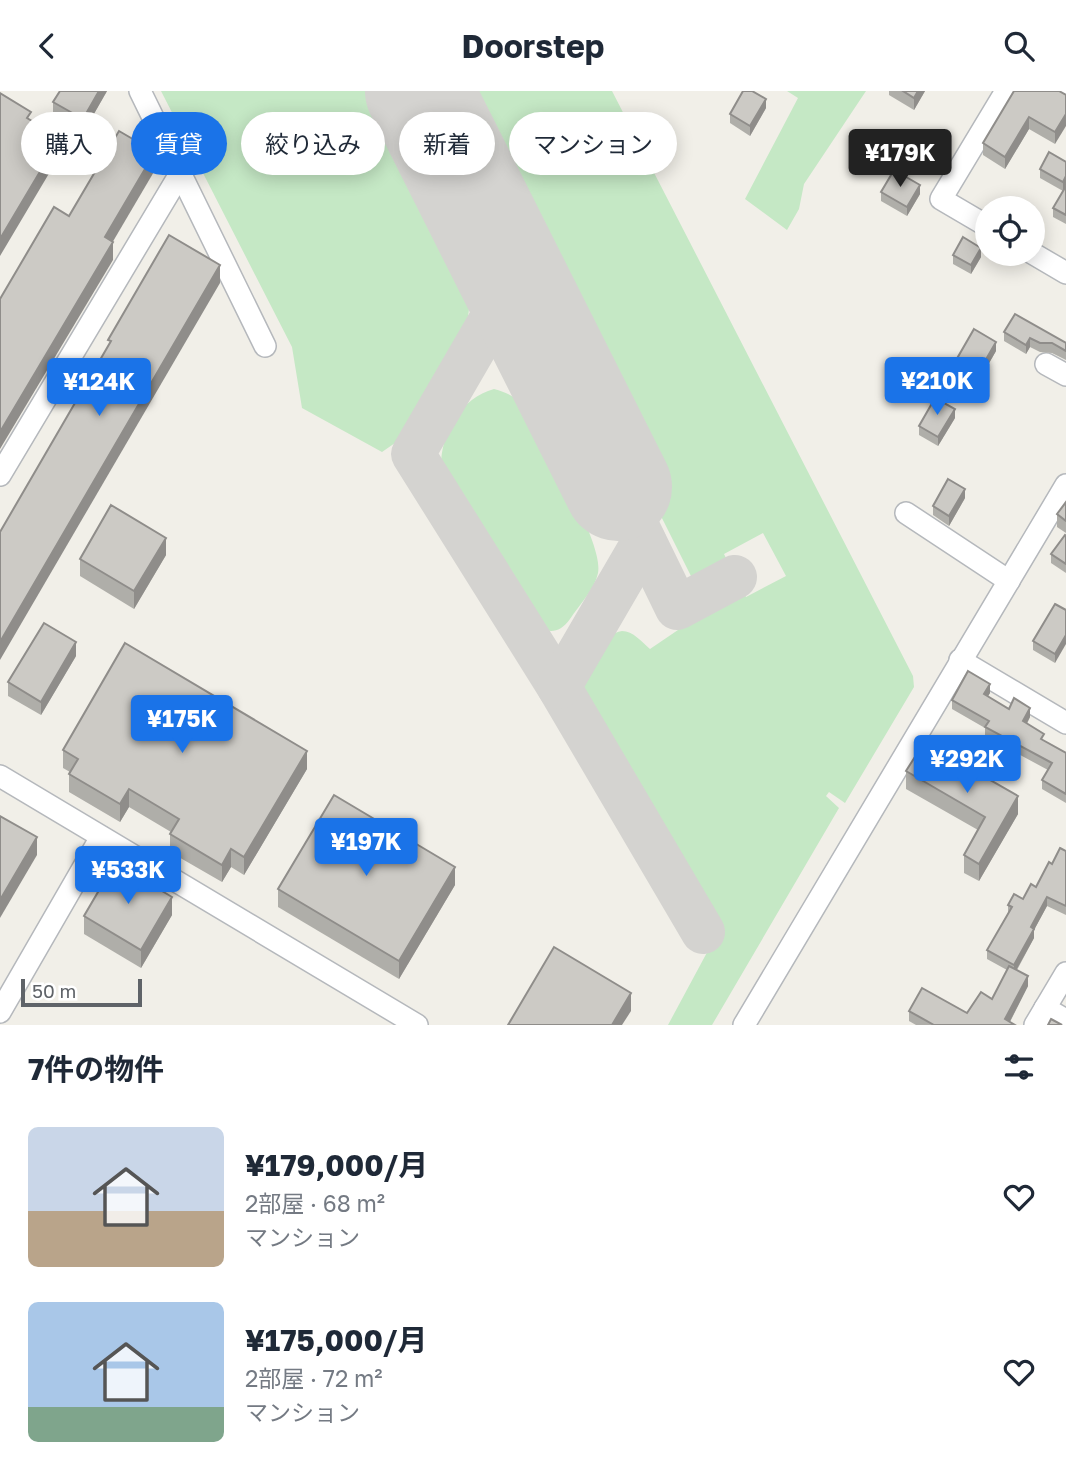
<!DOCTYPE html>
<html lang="ja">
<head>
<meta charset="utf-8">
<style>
	:root { --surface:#fff; --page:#f6f6f7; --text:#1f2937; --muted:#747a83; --accent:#1a73e8 }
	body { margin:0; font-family:"Golos Text","Noto Sans JP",sans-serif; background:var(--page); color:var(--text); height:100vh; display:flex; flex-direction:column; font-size:26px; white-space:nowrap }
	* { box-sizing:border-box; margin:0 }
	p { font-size:23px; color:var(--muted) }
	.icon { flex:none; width:38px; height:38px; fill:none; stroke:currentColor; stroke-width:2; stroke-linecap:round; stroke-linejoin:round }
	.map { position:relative; height:934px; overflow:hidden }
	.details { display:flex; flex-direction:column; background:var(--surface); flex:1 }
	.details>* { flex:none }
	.banner { position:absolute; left:21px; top:21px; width:700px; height:63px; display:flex; gap:14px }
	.controls { position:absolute; left:975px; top:105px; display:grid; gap:14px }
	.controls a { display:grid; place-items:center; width:70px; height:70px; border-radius:50%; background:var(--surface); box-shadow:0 4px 18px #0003; font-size:35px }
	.scale { position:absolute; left:21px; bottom:18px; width:121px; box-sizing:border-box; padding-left:7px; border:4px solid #5f6368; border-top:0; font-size:19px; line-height:24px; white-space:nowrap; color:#5f6368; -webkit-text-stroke:5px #fff; paint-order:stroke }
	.price { position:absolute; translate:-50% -60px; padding:0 16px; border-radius:7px; background:var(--accent); color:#fff; font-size:23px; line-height:46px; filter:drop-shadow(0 2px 4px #0008) }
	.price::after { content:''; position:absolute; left:50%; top:42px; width:21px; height:16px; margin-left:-10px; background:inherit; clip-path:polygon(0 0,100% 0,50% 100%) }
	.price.active { background:#222; color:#fff }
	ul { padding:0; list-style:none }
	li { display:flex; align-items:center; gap:21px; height:175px; padding:0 28px }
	li span { display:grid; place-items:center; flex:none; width:196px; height:140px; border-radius:10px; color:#555 }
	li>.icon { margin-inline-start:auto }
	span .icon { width:84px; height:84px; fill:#fffc; stroke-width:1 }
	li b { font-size:30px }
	h2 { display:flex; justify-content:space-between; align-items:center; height:84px; padding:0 28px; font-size:30px }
	.tag { padding:0 24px; border-radius:32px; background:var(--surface); box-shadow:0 4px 18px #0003; font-size:24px; line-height:63px }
	.tag.active { background:var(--accent); color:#fff }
	header { display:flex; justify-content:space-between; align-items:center; height:91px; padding:0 28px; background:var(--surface); font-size:32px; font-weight:700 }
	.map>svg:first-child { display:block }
	.green { fill:#c5e8c5 }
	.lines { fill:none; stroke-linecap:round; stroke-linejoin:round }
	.taxiway { stroke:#d4d3d0; stroke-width:44 }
	.runway { stroke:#d4d3d0; stroke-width:108 }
	.minor-casing { stroke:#b5b8bc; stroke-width:24 }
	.minor { stroke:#fff; stroke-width:21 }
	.wall { fill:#afaea9 }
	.shaded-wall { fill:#8f8d8a }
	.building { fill:#cccac5; stroke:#8f8d8a; stroke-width:2 }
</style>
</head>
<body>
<header><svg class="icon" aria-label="back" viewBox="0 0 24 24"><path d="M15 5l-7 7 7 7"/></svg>Doorstep<svg class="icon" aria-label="search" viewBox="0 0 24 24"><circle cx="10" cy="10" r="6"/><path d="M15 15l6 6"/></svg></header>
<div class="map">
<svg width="1066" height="934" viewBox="0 0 1066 934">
	<rect width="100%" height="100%" fill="#f1efe8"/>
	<g class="green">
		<path d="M 161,0 L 368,0 L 467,196 C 469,210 471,221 465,234 L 404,342 L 395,352 L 382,361 L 302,317 L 292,256 Z"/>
		<path d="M 448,0 L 612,0 L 913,585 L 914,596 L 845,712 L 829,701 L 826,705 L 839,717 L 712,934 L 668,934 L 718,841 L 592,635 C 588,623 582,611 583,598 C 583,582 604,541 622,540 C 633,540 642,551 650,558 L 706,520 L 743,500 L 746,506 L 786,485 L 763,442 L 724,463 L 726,467 L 692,487 Z"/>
		<path d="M 787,0 L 866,0 L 804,93 L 799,118 L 787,139 L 745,108 L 798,7 Z"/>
		<path d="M 494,298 C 509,302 518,307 528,319 C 543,350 604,452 598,482 C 595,498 579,514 570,528 C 557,546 544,541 529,530 L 442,388 C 436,351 457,308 494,298 Z"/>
	</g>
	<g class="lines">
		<g class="taxiway">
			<path d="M 514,189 L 413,363 L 559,596 L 703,841"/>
			<path d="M 618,396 L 677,517 L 735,486"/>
			<path d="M 559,596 L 644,450"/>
		</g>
		<path class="runway" d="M 419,0 L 618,396"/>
		<g class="minor-casing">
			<g id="minor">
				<path d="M 140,0 L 265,255"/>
				<path d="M 1065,0 L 1066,1"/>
				<path d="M 987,135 L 941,108 L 1006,0"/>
				<path d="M 1032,162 L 1066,182"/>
				<path d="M 1046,273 L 1066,284"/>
				<path d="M 0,384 L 180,83"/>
				<path d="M 906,422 L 1009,490"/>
				<path d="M 960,569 L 1066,632"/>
				<path d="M 0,685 L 417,934"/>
				<path d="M 1045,917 L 1066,929"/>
				<path d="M 0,921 L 101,746"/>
				<path d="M 744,934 L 1066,394"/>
				<path d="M 1035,934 L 1066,882"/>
			</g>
		</g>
		<use href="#minor" class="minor"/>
	</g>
	<g class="wall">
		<path d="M 107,0 L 83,42 L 53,24 L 53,11 Z"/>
		<path d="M 889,0 L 925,0 L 914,19 L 889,4 Z"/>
		<path d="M 1059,0 L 1055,53 L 1029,38 L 1005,78 L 983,64 L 983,52 Z"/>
		<path d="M 766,17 L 750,45 L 730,32 L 730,23 Z"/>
		<path d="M 1066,71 L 1066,94 L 1063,100 L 1040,87 L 1040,78 Z"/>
		<path d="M 1066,95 L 1066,133 L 1053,126 L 1053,117 Z"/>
		<path d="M 881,101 L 920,103 L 907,125 L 881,110 Z"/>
		<path d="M 953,164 L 981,166 L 971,183 L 953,173 Z"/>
		<path d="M 1004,241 L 1066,252 L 1066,269 L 1052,262 L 1040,261 L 1030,256 L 1026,263 L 1004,250 Z"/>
		<path d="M 996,260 L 977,293 L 955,280 L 955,271 Z"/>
		<path d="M 955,327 L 938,355 L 919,344 L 919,335 Z"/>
		<path d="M 965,407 L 949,435 L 933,424 L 933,415 Z"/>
		<path d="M 1066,411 L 1066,442 L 1057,436 L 1057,423 Z"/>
		<path d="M 1066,445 L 1066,482 L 1051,472 L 1051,463 Z"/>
		<path d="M 166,464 L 134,518 L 80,485 L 80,468 Z"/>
		<path d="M 1066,519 L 1055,572 L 1033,559 L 1033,550 Z"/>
		<path d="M 76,565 L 41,624 L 8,605 L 8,591 Z"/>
		<path d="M 990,602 L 987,606 L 1009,618 L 1030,626 L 1027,633 L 1044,650 L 1066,662 L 1066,712 L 1042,698 L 1042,689 L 1048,679 L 985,645 L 985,637 L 952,618 L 952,609 Z"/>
		<path d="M 63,659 L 307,678 L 244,784 L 231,776 L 222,791 L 170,761 L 170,743 L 171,741 L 129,716 L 120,731 L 69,701 L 69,683 L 70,681 L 63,677 Z"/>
		<path d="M 930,668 L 1018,723 L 979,790 L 964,782 L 964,764 L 978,739 L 906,698 L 906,680 Z"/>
		<path d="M 1066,760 L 1066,824 L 1047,815 L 1034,839 L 1034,847 L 1017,879 L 1028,895 L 1010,931 L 1015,934 L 916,934 L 909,930 L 909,920 L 967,922 L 992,908 L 1007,879 L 987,868 L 987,859 L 1008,822 L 1008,814 L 1023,808 L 1036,796 L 1052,773 Z"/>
		<path d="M 455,794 L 399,888 L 278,816 L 278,798 Z"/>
		<path d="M 172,824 L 141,877 L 84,843 L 84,825 Z"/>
	</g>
	<g class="shaded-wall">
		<path d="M 99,0 L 107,0 L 83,42 L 83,28 Z"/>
		<path d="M 918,0 L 925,0 L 914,19 L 914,7 Z"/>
		<path d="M 766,8 L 766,17 L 750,45 L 750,35 Z"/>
		<path d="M 1066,23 L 1066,35 L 1055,53 L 1055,41 Z"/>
		<path d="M 1029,26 L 1029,38 L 1005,78 L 1005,66 Z"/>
		<path d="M 60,47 L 60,64 L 0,165 L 0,148 Z"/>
		<path d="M 155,61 L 155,79 L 105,164 L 105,146 Z"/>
		<path d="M 1066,85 L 1066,94 L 1063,100 L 1063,91 Z"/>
		<path d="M 920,94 L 920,103 L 907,125 L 907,116 Z"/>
		<path d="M 113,151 L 113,169 L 0,358 L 0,341 Z"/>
		<path d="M 981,157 L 981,166 L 971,183 L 971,174 Z"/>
		<path d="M 220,174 L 220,192 L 0,569 L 0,551 Z"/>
		<path d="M 1030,247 L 1030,256 L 1026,263 L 1026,254 Z"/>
		<path d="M 996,251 L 996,260 L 977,293 L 977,284 Z"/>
		<path d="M 955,318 L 955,327 L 938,355 L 938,346 Z"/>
		<path d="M 965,398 L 965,407 L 949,435 L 949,425 Z"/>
		<path d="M 166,447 L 166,464 L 134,518 L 134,500 Z"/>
		<path d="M 1066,544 L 1066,553 L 1055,572 L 1055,563 Z"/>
		<path d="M 76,551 L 76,565 L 41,624 L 41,611 Z"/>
		<path d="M 990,593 L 990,602 L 984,612 L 984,603 Z"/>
		<path d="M 1030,617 L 1030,626 L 1023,639 L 1023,630 Z"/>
		<path d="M 307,660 L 307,678 L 244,784 L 244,766 Z"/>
		<path d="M 129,698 L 129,716 L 120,731 L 120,713 Z"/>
		<path d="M 1018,705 L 1018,723 L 979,790 L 979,773 Z"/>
		<path d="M 37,746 L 37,764 L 0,827 L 0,809 Z"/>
		<path d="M 231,758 L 231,776 L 222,791 L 222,774 Z"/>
		<path d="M 455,776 L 455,794 L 399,888 L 399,870 Z"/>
		<path d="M 172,806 L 172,824 L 141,877 L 141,859 Z"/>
		<path d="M 1047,806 L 1047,815 L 1034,839 L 1034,847 L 1014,883 L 1014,874 L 1031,836 Z"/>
		<path d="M 1028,885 L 1028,895 L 1008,934 L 1005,928 Z"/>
		<path d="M 631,902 L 631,920 L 622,934 L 612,934 Z"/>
	</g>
	<g class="building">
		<path d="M 60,0 L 99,0 L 83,28 L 53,11 Z"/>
		<path d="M 743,0 L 752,0 L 766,8 L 750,35 L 730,23 Z"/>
		<path d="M 903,0 L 918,0 L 914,7 Z"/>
		<path d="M 1014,0 L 1059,0 L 1066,4 L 1066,23 L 1055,41 L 1029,26 L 1005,66 L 983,52 Z"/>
		<path d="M 0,2 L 31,21 L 27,27 L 60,47 L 0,148 Z"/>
		<path d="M 119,40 L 155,61 L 105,146 L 113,151 L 0,341 L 0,208 L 54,116 L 69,125 Z"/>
		<path d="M 1049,61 L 1066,71 L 1066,85 L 1063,91 L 1040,78 Z"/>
		<path d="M 894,79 L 920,94 L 907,116 L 881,101 Z"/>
		<path d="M 1066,95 L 1066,124 L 1053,117 Z"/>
		<path d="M 169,144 L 220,174 L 0,551 L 0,441 L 111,250 L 108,249 Z"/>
		<path d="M 963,146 L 981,157 L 971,174 L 953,164 Z"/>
		<path d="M 1015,223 L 1066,252 L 1066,260 L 1052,252 L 1040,252 L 1030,247 L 1026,254 L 1004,241 Z"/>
		<path d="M 974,238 L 996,251 L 977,284 L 955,271 Z"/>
		<path d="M 935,307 L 955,318 L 938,346 L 919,335 Z"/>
		<path d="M 948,388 L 965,398 L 949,425 L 933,415 Z"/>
		<path d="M 1066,411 L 1066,430 L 1057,423 Z"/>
		<path d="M 111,414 L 166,447 L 134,500 L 80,468 Z"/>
		<path d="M 1065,444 L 1066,445 L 1066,473 L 1051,463 Z"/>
		<path d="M 1055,513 L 1066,519 L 1066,544 L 1055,563 L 1033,550 Z"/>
		<path d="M 44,532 L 76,551 L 41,611 L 8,591 Z"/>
		<path d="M 125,552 L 307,660 L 244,766 L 231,758 L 222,774 L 170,743 L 179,728 L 129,698 L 120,713 L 69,683 L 78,668 L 63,659 Z"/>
		<path d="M 968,580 L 990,593 L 984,603 L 1009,618 L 1014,607 L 1030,617 L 1023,630 L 1044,643 L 1041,648 L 1066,662 L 1066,703 L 1042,689 L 1052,672 L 985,636 L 989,630 L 952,609 Z"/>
		<path d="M 936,658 L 1018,705 L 979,773 L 964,764 L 985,726 L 906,680 L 918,661 L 930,668 Z"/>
		<path d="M 334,704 L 455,776 L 399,870 L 278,798 Z"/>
		<path d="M 0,725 L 37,746 L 0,809 Z"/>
		<path d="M 1060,757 L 1066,760 L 1066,815 L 1047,806 L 1031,836 L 1034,838 L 1014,874 L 987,859 L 1012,816 L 1008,814 L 1014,803 L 1023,808 L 1031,793 L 1036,796 L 1049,771 L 1052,773 Z"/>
		<path d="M 115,772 L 172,806 L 141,859 L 84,825 Z"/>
		<path d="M 554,856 L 631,902 L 612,934 L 508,934 Z"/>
		<path d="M 1009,875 L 1028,885 L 1005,928 L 1015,934 L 934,934 L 909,920 L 922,897 L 967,922 L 981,901 L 992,908 Z"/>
		<path d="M 1051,928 L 1062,934 L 1048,934 Z"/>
	</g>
</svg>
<div class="controls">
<a><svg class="icon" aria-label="locate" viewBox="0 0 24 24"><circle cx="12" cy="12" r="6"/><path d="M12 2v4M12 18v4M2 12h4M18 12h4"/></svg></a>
</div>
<div class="scale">50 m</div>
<b class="price active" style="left:900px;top:98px">¥179K</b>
<b class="price" style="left:937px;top:326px">¥210K</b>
<b class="price" style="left:99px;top:327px">¥124K</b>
<b class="price" style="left:182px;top:664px">¥175K</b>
<b class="price" style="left:967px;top:704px">¥292K</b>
<b class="price" style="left:366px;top:787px">¥197K</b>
<b class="price" style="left:128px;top:815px">¥533K</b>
<div class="banner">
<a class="tag">購入</a>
<a class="tag active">賃貸</a>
<a class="tag">絞り込み</a>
<a class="tag">新着</a>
<a class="tag">マンション</a>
</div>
</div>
<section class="details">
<h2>7件の物件<svg class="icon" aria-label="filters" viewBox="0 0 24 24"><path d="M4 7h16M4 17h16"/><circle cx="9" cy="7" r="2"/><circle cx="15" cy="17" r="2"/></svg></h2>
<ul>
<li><span style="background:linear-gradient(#c9d6e8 60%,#b9a48a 0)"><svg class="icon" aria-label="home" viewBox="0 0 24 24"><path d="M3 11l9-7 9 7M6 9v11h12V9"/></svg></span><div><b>¥179,000/月</b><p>2部屋 · 68 m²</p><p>マンション</p></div><svg class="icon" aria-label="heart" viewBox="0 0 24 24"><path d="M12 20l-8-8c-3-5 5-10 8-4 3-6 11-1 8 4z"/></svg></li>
<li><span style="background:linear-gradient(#a9c7e8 75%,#7fa58c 0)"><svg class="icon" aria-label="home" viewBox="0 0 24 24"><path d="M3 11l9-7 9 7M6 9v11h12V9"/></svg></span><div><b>¥175,000/月</b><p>2部屋 · 72 m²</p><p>マンション</p></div><svg class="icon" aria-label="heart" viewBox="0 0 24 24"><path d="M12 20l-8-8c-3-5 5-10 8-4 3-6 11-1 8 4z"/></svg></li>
</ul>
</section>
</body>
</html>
